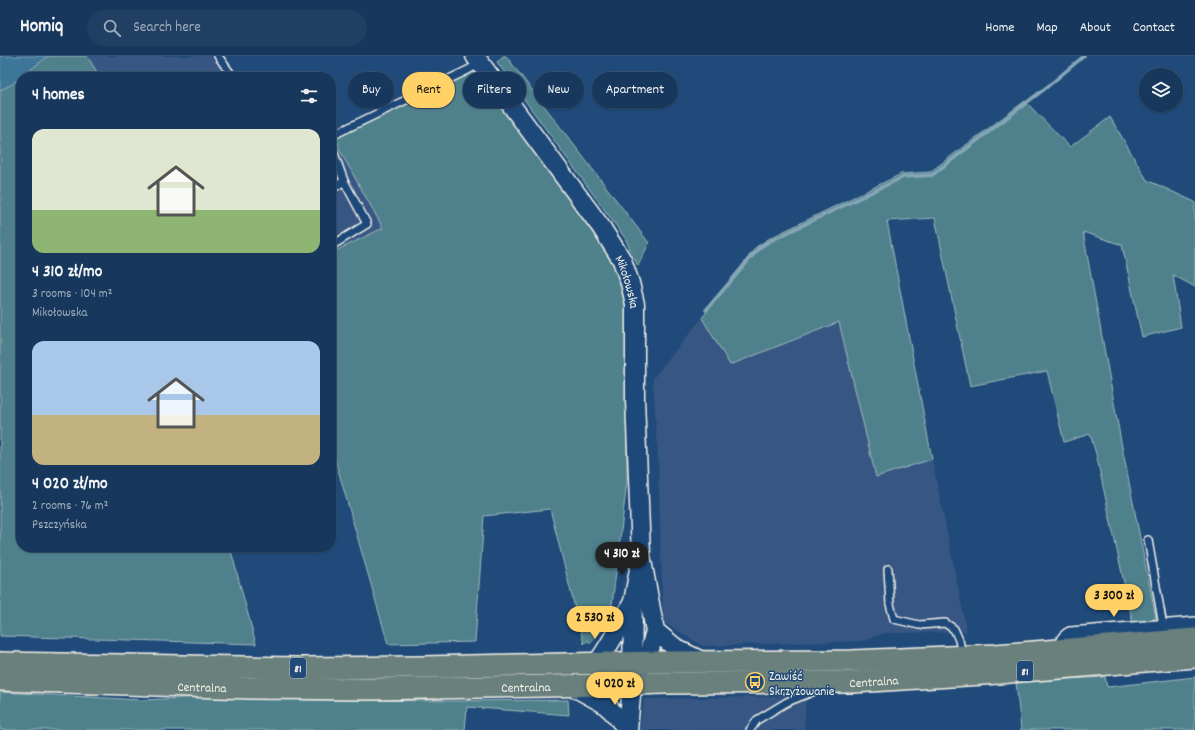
<!DOCTYPE html>
<html lang="en">
<head>
<meta charset="utf-8">
<style>
	:root { --surface:#17385c; --page:#203f62; --text:#f1f3f6; --muted:#9eacbb; --line:#365272; --accent:#ffd166 }
	body { margin:0; font-family:Dekko,sans-serif; background:var(--page); color:var(--text); height:100vh; display:flex; flex-direction:column; font-size:15px; white-space:nowrap }
	* { box-sizing:border-box; margin:0 }
	p { font-size:13px; color:var(--muted) }
	.icon { flex:none; width:22px; height:22px; fill:none; stroke:currentColor; stroke-width:2; stroke-linecap:round; stroke-linejoin:round }
	.map { position:relative; flex:1; overflow:hidden }
	.details { position:absolute; left:16px; top:16px; width:320px; height:480px; display:flex; flex-direction:column; background:var(--surface); border-radius:16px; box-shadow:0 1px 3px #0004,0 0 0 1px var(--line) }
	.details>* { flex:none }
	.banner { position:absolute; left:348px; top:16px; width:380px; height:36px; display:flex; gap:8px }
	.buttons { position:absolute; left:1139px; top:12px; display:grid; gap:8px }
	.buttons a { display:grid; place-items:center; width:44px; height:44px; border-radius:50%; background:var(--surface); box-shadow:0 1px 3px #0004,0 0 0 1px var(--line); font-size:20px }
	.price { position:absolute; translate:-50% -34px; padding:0 9px; border-radius:14px; background:var(--accent); color:#111; font-size:13px; line-height:26px; filter:drop-shadow(0 1px 2px #0008) }
	.price::after { content:''; position:absolute; left:50%; top:24px; width:12px; height:9px; margin-left:-6px; background:inherit; clip-path:polygon(0 0,100% 0,50% 100%) }
	.price.selected { background:#222; color:#fff }
	ul { padding:0; list-style:none }
	li { display:grid; align-content:center; gap:8px; height:212px; padding:0 16px }
	li span { display:grid; place-items:center; height:124px; border-radius:12px; color:#555 }
	li>.icon { margin-inline-start:auto }
	span .icon { width:72px; height:72px; fill:#fffc; stroke-width:1 }
	li b { font-size:17px }
	h2 { display:flex; justify-content:space-between; align-items:center; height:48px; padding:0 16px; font-size:17px }
	.chip { padding:0 14px; border-radius:18px; background:var(--surface); box-shadow:0 1px 3px #0004,0 0 0 1px var(--line); font-size:14px; line-height:36px }
	.chip.selected { background:var(--accent); color:#111 }
	header { display:flex; align-items:center; gap:24px; box-sizing:border-box; height:56px; padding:0 20px; background:var(--surface); border-bottom:1px solid var(--line) }
	header strong { font-size:19px }
	nav { display:flex; gap:22px; margin-inline-start:auto; font-size:14px }
	.search { width:280px; height:36px; background:var(--page); display:flex; align-items:center; gap:10px; box-sizing:border-box; padding:0 14px; border-radius:22px; color:var(--muted); font-size:15px }
	.map>svg:first-child { display:block }
	.built { fill:#375784 }
	.green { fill:#4f818c; stroke:#a2b9ba }
	.water { fill:#3e7698; stroke:#87a7b8 }
	.lines { fill:none; stroke-linecap:round; stroke-linejoin:round }
	.stream { stroke:#87a7b8; stroke-width:3.5 }
	.lane-casing { stroke:#f4f1e8; stroke-width:10 }
	.street-casing { stroke:#f4f1e8; stroke-width:16 }
	.secondary-casing { stroke:#f4f1e8; stroke-width:21 }
	.primary-casing { stroke:#f4f1e8; stroke-width:24 }
	.lane { stroke:#1f4a7a; stroke-width:7 }
	.street { stroke:#1f4a7a; stroke-width:13 }
	.secondary { stroke:#1f4a7a; stroke-width:18 }
	.primary { stroke:#6a807d; stroke-width:21 }
	.labels { text-anchor:middle; stroke-width:3; stroke-linejoin:round; paint-order:stroke }
	.shield { fill:#1f4a7a; stroke:#b4bfc7; stroke-width:1 }
	.shield-label { font-size:12px; font-weight:bold; fill:#f4f1e8 }
	.street-label { font-size:13px; fill:#f4f1e8; stroke:#1f4a7a }
	.poi-label { font-size:13px; fill:#f4f1e8; stroke:#1f4a7a; text-anchor:start }
</style>
</head>
<body>
<header>
<strong>Homiq</strong>
<div class="search"><svg class="icon" aria-label="search" viewBox="0 0 24 24"><circle cx="10" cy="10" r="6"/><path d="M15 15l6 6"/></svg>Search here</div>
<nav><a>Home</a><a>Map</a><a>About</a><a>Contact</a></nav>
</header>
<div class="map">
<svg width="1195" height="674" viewBox="0 0 1195 674">
	<rect width="100%" height="100%" fill="#1f4a7a"/>
	<filter id="ink" filterUnits="userSpaceOnUse"><feTurbulence type="fractalNoise" baseFrequency=".025" numOctaves="2"/><feDisplacementMap in="SourceGraphic" scale="8" xChannelSelector="R" yChannelSelector="G"/><feConvolveMatrix kernelMatrix="1 2 1 2 8 2 1 2 1" color-interpolation-filters="sRGB"/></filter>
	<g filter="url(#ink)">
		<g class="built">
			<path d="M 87,0 L 211,0 L 228,21 L 100,21 Z"/>
			<path d="M 337,82 L 340,95 L 383,172 L 331,197 L 331,84 Z"/>
			<path d="M 702,262 L 730,309 L 839,266 L 876,421 L 932,403 L 967,576 L 884,577 L 863,585 L 703,590 L 663,566 L 658,401 L 653,322 Z"/>
			<path d="M 806,640 L 804,674 L 639,674 L 644,643 Z"/>
		</g>
		<g class="green">
			<path d="M 48,0 L 87,0 L 100,21 L 21,21 Z"/>
			<path d="M 503,0 L 506,0 L 649,187 L 638,210 L 625,182 L 497,6 Z"/>
			<path d="M 485,3 L 616,201 L 627,249 L 627,426 L 610,565 L 590,588 L 588,584 L 584,588 L 550,453 L 484,460 L 475,586 L 388,588 L 335,403 L 331,404 L 331,197 L 383,172 L 340,95 L 337,82 L 340,80 L 336,73 Z"/>
			<path d="M 21,21 L 21,491 L 230,491 L 256,588 L 0,580 L 0,34 L 12,28 Z"/>
			<path d="M 1025,45 L 1070,91 L 1110,61 L 1147,124 L 1195,146 L 1195,231 L 1173,219 L 1181,271 L 1142,281 L 1122,189 L 1083,176 L 1122,391 L 1156,562 L 1133,568 L 1096,398 L 1090,378 L 1064,386 L 1047,315 L 970,330 L 935,162 L 887,165 L 932,403 L 876,421 L 839,266 L 730,309 L 702,262 L 756,191 L 770,182 L 901,118 L 930,116 Z"/>
			<path d="M 1105,621 L 1107,631 L 1195,621 L 1195,674 L 1021,674 L 1016,626 Z"/>
			<path d="M 0,636 L 142,644 L 219,640 L 249,643 L 450,645 L 568,644 L 569,659 L 467,651 L 465,674 L 0,674 Z"/>
		</g>
		<path class="water" d="M 0,0 L 48,0 L 12,28 L 0,34 Z"/>
		<g class="lines">
			<path class="stream" d="M 706,254 L 759,192 L 768,186 L 903,121 L 932,119 L 1047,31 L 1084,0"/>
			<g class="lane-casing">
				<g id="lane">
					<path d="M 218,0 L 233,21"/>
					<path d="M 331,80 L 468,14 L 480,7"/>
					<path d="M 331,89 L 344,125 L 367,168 L 331,190"/>
					<path d="M 331,134 L 344,125"/>
					<path d="M 1148,484 L 1163,570"/>
					<path d="M 888,513 L 890,548 L 894,563 L 919,569 L 945,567 L 954,573 L 959,584 L 962,599"/>
					<path d="M 750,674 L 757,664 L 787,646 L 817,634"/>
				</g>
			</g>
			<g class="street-casing">
				<path id="street" d="M 1060,594 C 1062,586 1063,582 1070,578 L 1195,568"/>
			</g>
			<g class="secondary-casing">
				<g id="secondary">
					<path id="s1" d="M 475,0 L 601,171 L 622,204 L 630,227 L 635,248 L 635,343 L 641,499 L 655,575 L 648,600 L 638,617"/>
					<path d="M 655,575 L 677,593 L 704,606"/>
					<path d="M 597,607 C 611,588 621,567 633,546"/>
					<path d="M 570,629 L 603,647 L 611,654 L 628,674"/>
					<path d="M 628,674 L 632,628 L 633,546 L 639,513"/>
				</g>
			</g>
			<g class="primary-casing">
				<g id="primary">
					<path d="M 0,607 L 299,612 L 421,611 L 664,606 L 852,605 L 995,599 L 1195,583"/>
					<path id="s2" d="M 0,624 L 251,632 L 369,633 L 607,629 L 665,627 L 854,626 L 999,617 L 1195,601"/>
				</g>
			</g>
			<use href="#lane" class="lane"/>
			<use href="#street" class="street"/>
			<use href="#secondary" class="secondary"/>
			<use href="#primary" class="primary"/>
		</g>
	</g>
	<defs>
		<g id="bus-ring" transform="scale(1)"><circle r="9.5" fill="#1f4a7a" stroke="#ffd166" stroke-width="1.5"/><path d="M-5-6H5V4H4V6H2V4H-2V6H-4V4H-5ZM-3.5-4V0h7V-4ZM-3.5 1.2v1.5H-2V1.2ZM2 1.2v1.5H3.5V1.2Z" fill="#ffd166"/></g>
	</defs>
	<g fill-rule="evenodd">
		<use href="#bus-ring" x="755" y="626"/>
	</g>
	<g class="labels">
		<g class="shield">
			<rect x="290" y="602" width="16" height="20" rx="3"/>
			<rect x="1017" y="605" width="16" height="20" rx="3"/>
		</g>
		<g class="shield-label">
			<text x="298" y="616">81</text>
			<text x="1025" y="619">81</text>
		</g>
		<g class="street-label">
			<text dy="5" stroke="none"><textPath href="#s1" startOffset="274">Mikołowska</textPath></text>
			<text dy="5" stroke="none"><textPath href="#s2" startOffset="874">Centralna</textPath></text>
			<text dy="5" stroke="none"><textPath href="#s2" startOffset="202">Centralna</textPath></text>
			<text dy="5" stroke="none"><textPath href="#s2" startOffset="526">Centralna</textPath></text>
		</g>
		<g class="poi-label">
			<text x="769" y="624">Zawiść<tspan x="769" dy="15">Skrzyżowanie</tspan></text>
		</g>
	</g>
</svg>
<div class="buttons">
<a><svg class="icon" aria-label="layers" viewBox="0 0 24 24"><path d="M12 4l9 5-9 5-9-5zM3 14l9 5 9-5"/></svg></a>
</div>
<b class="price selected" style="left:622px;top:520px">4 310 zł</b>
<b class="price" style="left:1114px;top:562px">3 300 zł</b>
<b class="price" style="left:595px;top:584px">2 530 zł</b>
<b class="price" style="left:615px;top:650px">4 020 zł</b>
<div class="banner">
<a class="chip">Buy</a>
<a class="chip selected">Rent</a>
<a class="chip">Filters</a>
<a class="chip">New</a>
<a class="chip">Apartment</a>
</div>
<section class="details">
<h2>4 homes<svg class="icon" aria-label="filters" viewBox="0 0 24 24"><path d="M4 7h16M4 17h16"/><circle cx="9" cy="7" r="2"/><circle cx="15" cy="17" r="2"/></svg></h2>
<ul>
<li><span style="background:linear-gradient(#dfe7d0 65%,#8fb573 0)"><svg class="icon" aria-label="home" viewBox="0 0 24 24"><path d="M3 11l9-7 9 7M6 9v11h12V9"/></svg></span><div><b>4 310 zł/mo</b><p>3 rooms · 104 m²</p><p>Mikołowska</p></div></li>
<li><span style="background:linear-gradient(#a9c7e8 60%,#c2b280 0)"><svg class="icon" aria-label="home" viewBox="0 0 24 24"><path d="M3 11l9-7 9 7M6 9v11h12V9"/></svg></span><div><b>4 020 zł/mo</b><p>2 rooms · 76 m²</p><p>Pszczyńska</p></div></li>
</ul>
</section>
</div>
</body>
</html>
